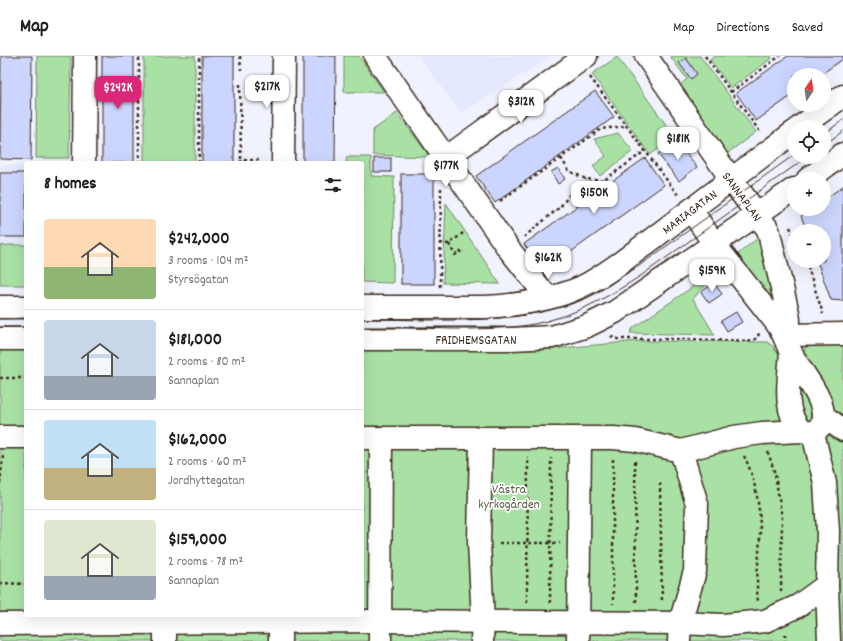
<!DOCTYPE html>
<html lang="en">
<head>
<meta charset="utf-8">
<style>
	:root { --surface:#fff; --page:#f2f2f2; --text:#202124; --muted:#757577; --line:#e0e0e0; --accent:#db2777 }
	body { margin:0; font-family:Dekko,sans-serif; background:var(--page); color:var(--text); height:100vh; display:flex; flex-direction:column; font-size:15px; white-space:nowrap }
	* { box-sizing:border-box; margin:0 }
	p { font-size:13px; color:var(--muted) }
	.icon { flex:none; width:22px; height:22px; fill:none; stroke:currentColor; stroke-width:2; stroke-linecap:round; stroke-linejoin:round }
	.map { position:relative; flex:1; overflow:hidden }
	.details { position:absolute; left:24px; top:105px; width:340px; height:456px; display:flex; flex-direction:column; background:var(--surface); border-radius:4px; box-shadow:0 4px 16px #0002 }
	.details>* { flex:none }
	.needle { width:26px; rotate:13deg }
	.tools { position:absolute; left:787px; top:12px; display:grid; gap:8px }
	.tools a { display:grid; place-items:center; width:44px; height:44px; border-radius:50%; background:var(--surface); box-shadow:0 4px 16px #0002; font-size:20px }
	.price { position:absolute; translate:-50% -34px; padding:0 9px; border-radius:8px; background:#fff; color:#222; font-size:13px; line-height:26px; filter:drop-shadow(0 1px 2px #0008) }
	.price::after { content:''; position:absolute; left:50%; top:24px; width:12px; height:9px; margin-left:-6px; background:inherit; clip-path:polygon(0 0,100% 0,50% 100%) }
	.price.on { background:var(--accent); color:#fff }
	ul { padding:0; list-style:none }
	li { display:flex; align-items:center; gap:12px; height:100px; padding:0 20px }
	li+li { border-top:1px solid var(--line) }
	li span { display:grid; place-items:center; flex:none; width:112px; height:80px; border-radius:4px; color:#555 }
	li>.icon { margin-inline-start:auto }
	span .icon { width:48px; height:48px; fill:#fffc; stroke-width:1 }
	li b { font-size:17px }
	h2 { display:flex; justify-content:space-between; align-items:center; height:48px; padding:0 20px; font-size:17px }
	header { display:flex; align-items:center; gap:24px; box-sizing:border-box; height:56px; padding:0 20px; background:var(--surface); border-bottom:1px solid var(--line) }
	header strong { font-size:19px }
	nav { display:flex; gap:22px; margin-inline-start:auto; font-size:14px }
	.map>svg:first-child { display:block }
	.built { fill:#e5e9fe }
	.green { fill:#a9e1a5; stroke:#728662 }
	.building { fill:#ccd5fd; stroke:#3b2a1e }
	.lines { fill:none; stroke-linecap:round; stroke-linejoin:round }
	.minor-casing { stroke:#3b2a1e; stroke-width:25 }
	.path { stroke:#3b2a1e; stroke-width:2.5; stroke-dasharray:3 3; stroke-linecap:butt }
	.minor { stroke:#fff; stroke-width:22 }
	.tram { stroke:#3b2a1e; stroke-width:1 }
	.labels { text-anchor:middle; stroke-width:3.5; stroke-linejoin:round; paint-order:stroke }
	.street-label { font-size:13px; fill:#3b2a1e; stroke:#fff }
	.park-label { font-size:13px; fill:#565840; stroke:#fff }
</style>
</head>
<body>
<header>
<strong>Map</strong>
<nav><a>Map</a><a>Directions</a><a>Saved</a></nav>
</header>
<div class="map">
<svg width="843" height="585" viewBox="0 0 843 585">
	<rect width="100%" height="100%" fill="#f0f2fe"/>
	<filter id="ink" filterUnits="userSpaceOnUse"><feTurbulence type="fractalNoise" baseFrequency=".025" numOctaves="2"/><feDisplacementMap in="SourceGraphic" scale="8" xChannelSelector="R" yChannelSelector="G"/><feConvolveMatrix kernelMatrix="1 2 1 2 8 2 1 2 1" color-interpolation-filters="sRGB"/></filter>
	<g filter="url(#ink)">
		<g class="built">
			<path d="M 418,0 L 551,0 L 461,58 Z"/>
			<path d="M 0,109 L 26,109 L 26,189 L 0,190 Z"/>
		</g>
		<g class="green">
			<path d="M 37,0 L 71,0 L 69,102 L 36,102 Z"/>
			<rect x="144" y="0" width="51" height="107"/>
			<path d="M 344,0 L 359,0 L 384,36 L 344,36 Z"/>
			<path d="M 670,0 L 700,0 L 756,76 L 725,99 L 674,34 L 687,23 Z"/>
			<path d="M 715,0 L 771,0 L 772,2 L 731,32 L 710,4 Z"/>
			<path d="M 617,1 L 675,81 L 650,99 L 592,18 Z"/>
			<path d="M 397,57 L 430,101 L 373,99 L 373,74 Z"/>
			<path d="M 618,77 L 633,95 L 600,120 L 593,110 L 606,100 L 594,83 Z"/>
			<path d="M 347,101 L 371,101 L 371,120 L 394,121 L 393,227 L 362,226 L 362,107 L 346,107 Z"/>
			<path d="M 446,147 L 500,228 L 443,227 Z"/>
			<path d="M 759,181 L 782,246 L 774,251 L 738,198 Z"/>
			<path d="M 10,189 L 26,189 L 26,229 L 0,229 L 0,190 Z"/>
			<path d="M 705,221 L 708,226 L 693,243 L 715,279 L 630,277 L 633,272 L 688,234 Z"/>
			<path d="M 639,285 L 767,286 L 774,291 L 775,295 L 805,295 L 803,285 L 843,286 L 843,585 L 0,585 L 0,291 L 26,291 L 26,559 L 362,559 L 362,293 L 540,294 Z"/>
		</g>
		<g class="building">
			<path d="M 1,0 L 32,0 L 31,104 L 0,103 Z"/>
			<rect x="102" y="0" width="32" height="107"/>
			<rect x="202" y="0" width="32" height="107"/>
			<path d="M 303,0 L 336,0 L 335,107 L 303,107 Z"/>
			<path d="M 788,0 L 843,0 L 843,3 L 820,19 L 794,19 L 794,38 L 756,65 L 736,37 Z"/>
			<path d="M 686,2 L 697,18 L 691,23 L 679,7 Z"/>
			<path d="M 595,35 L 614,61 L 495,147 L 476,120 Z"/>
			<path d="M 677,85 L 697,111 L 679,125 L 658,98 Z"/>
			<rect x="374" y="102" width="17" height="14"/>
			<path d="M 645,102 L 664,129 L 543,216 L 524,188 Z"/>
			<path d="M 558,112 L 565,123 L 558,128 L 551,116 Z"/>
			<rect x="0" y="117" width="26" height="64"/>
			<rect x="401" y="118" width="33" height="110"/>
			<path d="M 843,130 L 843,245 L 831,244 L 817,205 L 824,205 L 824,175 L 807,175 L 801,160 L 811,153 L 824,153 L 824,144 Z"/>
			<path d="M 714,227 L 722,238 L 709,247 L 701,236 Z"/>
			<path d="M 736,256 L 742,266 L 727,275 L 721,265 Z"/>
		</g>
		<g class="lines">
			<g class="minor-casing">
				<g id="minor">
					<path d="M 375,0 L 508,192 L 548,242"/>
					<path d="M 646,0 L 731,123 L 767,172 L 769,177 L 788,257 L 789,264 L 783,268 L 778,269"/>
					<path d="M 800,71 L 843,40"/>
					<path d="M 446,102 L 586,0"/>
					<path d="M 84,107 L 85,0"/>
					<path d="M 283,107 L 284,0"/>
					<path d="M 808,123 L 843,98"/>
					<path d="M 691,154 L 715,189 L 778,269 C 784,278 787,288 791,297 C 800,316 831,347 821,369 C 820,372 815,375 813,377 L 825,427 L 828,475 L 827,529 L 829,585"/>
					<path d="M 0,251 L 26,251"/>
					<path d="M 362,251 L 486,251 C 519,249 552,244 582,231 C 597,224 610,214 623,205 L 794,76"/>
					<path d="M 785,279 L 843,278"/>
					<path d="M 0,283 L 26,283"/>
					<path d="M 362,283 L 511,283 L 552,281 L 587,270 L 615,256 L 794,133"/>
					<path d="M 791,297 C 789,323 782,354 801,375"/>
					<path d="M 823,360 L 843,374"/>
					<path d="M 0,381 L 26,381"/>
					<path d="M 362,382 L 613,382 L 635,384 L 681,395 L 734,381 L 762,377 L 801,375 L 813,377"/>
					<path d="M 481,382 L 479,487 L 483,565 L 482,585"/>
					<path d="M 280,559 L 280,585"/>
					<path d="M 0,568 L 380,565 L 680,567 L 723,569 L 765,565 L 798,550 L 827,529"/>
					<path d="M 165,585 L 165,559"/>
					<path d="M 380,585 L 381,382"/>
					<path d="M 578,585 L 580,383"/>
					<path d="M 679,585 L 680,567 L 695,515 L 697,448 L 681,395"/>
				</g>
			</g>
			<g class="path">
				<path d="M 240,0 L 241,14"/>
				<path d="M 705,0 L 760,76"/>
				<path d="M 590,21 L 678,139"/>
				<path d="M 240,28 L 241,104"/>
				<path d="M 731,36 L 780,0"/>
				<path d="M 561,102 L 569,115 L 586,123 L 603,125 L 645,95"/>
				<path d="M 139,107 L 139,0"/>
				<path d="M 199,107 L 199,0"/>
				<path d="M 241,107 L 241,104 L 261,104"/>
				<path d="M 500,145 L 601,73 L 625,70"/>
				<path d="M 790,171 L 794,180"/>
				<path d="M 524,181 L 560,151 L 571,137 L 586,123"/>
				<path d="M 440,187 L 449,188 L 463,177"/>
				<path d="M 449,188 L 455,199 L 462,195"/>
				<path d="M 806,205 L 823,258"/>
				<path d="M 807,207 L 812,205"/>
				<path d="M 440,231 L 441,132"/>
				<path d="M 611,280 L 615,283 L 685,283 L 752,285 L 758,281 L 759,277"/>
				<path d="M 0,322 L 26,322"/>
				<path d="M 768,396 L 775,418 L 782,462 L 781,535"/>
				<path d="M 744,400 C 755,421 760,450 760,475 C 760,498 755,523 758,546"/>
				<path d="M 613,403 L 613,548"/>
				<path d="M 635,405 L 636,548"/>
				<path d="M 0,427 L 3,400"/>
				<path d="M 660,427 L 662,546"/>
				<path d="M 499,487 L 560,487"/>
				<path d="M 0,527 L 26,528"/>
				<path d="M 527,546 L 528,401"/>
				<path d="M 550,547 L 551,402"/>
				<path d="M 785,578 L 785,585"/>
			</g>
			<use href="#minor" class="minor"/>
			<g class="tram">
				<path d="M 824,78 L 843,64"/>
				<path d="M 824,89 L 843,75"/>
				<path d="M 0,263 L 26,262"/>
				<path d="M 362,263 C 427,263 504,270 566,249 C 591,240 613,226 636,212 L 794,99"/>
				<path d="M 0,271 L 26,271"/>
				<path d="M 362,272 C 392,272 423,272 453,273 C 483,273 518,273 547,265 C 584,255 611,239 642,219 L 807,101"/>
			</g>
		</g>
	</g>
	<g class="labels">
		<g class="street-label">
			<text transform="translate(743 140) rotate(54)" y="5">SANNAPLAN</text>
			<text transform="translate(689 155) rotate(-37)" y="5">MARIAGATAN</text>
			<text x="476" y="288">FRIDHEMSGATAN</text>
		</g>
		<g class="park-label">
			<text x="509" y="437">Västra<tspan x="509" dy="15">kyrkogården</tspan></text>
		</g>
	</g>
</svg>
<div class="tools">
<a><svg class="needle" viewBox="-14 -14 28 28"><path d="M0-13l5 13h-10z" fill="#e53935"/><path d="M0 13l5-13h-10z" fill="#757577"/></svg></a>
<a><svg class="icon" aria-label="locate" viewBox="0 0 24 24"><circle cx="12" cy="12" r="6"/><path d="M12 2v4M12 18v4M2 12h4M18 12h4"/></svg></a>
<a>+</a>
<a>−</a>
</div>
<b class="price" style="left:267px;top:53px">$217K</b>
<b class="price on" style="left:118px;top:54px">$242K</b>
<b class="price" style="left:521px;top:68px">$312K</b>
<b class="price" style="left:678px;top:105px">$181K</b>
<b class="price" style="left:446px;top:132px">$177K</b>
<b class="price" style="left:594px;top:159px">$150K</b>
<b class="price" style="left:548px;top:224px">$162K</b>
<b class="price" style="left:712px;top:237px">$159K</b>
<section class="details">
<h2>8 homes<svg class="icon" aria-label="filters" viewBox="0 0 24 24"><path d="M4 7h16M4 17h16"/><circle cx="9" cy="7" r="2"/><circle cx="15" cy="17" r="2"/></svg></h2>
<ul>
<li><span style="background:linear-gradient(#ffd9b3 60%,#8fb573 0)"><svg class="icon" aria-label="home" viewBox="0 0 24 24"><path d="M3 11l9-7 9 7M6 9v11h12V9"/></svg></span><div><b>$242,000</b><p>3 rooms · 104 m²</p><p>Styrsögatan</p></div></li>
<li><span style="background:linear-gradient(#c9d6e8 70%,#9aa5b1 0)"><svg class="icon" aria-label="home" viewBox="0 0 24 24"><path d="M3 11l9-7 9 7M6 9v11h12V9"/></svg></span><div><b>$181,000</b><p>2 rooms · 80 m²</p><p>Sannaplan</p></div></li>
<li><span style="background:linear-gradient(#bfe0f5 60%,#c2b280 0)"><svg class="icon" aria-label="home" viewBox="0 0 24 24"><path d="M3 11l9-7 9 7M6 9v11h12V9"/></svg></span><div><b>$162,000</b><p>2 rooms · 60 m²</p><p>Jordhyttegatan</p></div></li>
<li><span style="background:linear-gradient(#dfe7d0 70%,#9aa5b1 0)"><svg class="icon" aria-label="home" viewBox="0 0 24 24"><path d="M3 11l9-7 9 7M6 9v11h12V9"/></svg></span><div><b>$159,000</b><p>2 rooms · 78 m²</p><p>Sannaplan</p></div></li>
</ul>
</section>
</div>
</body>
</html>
